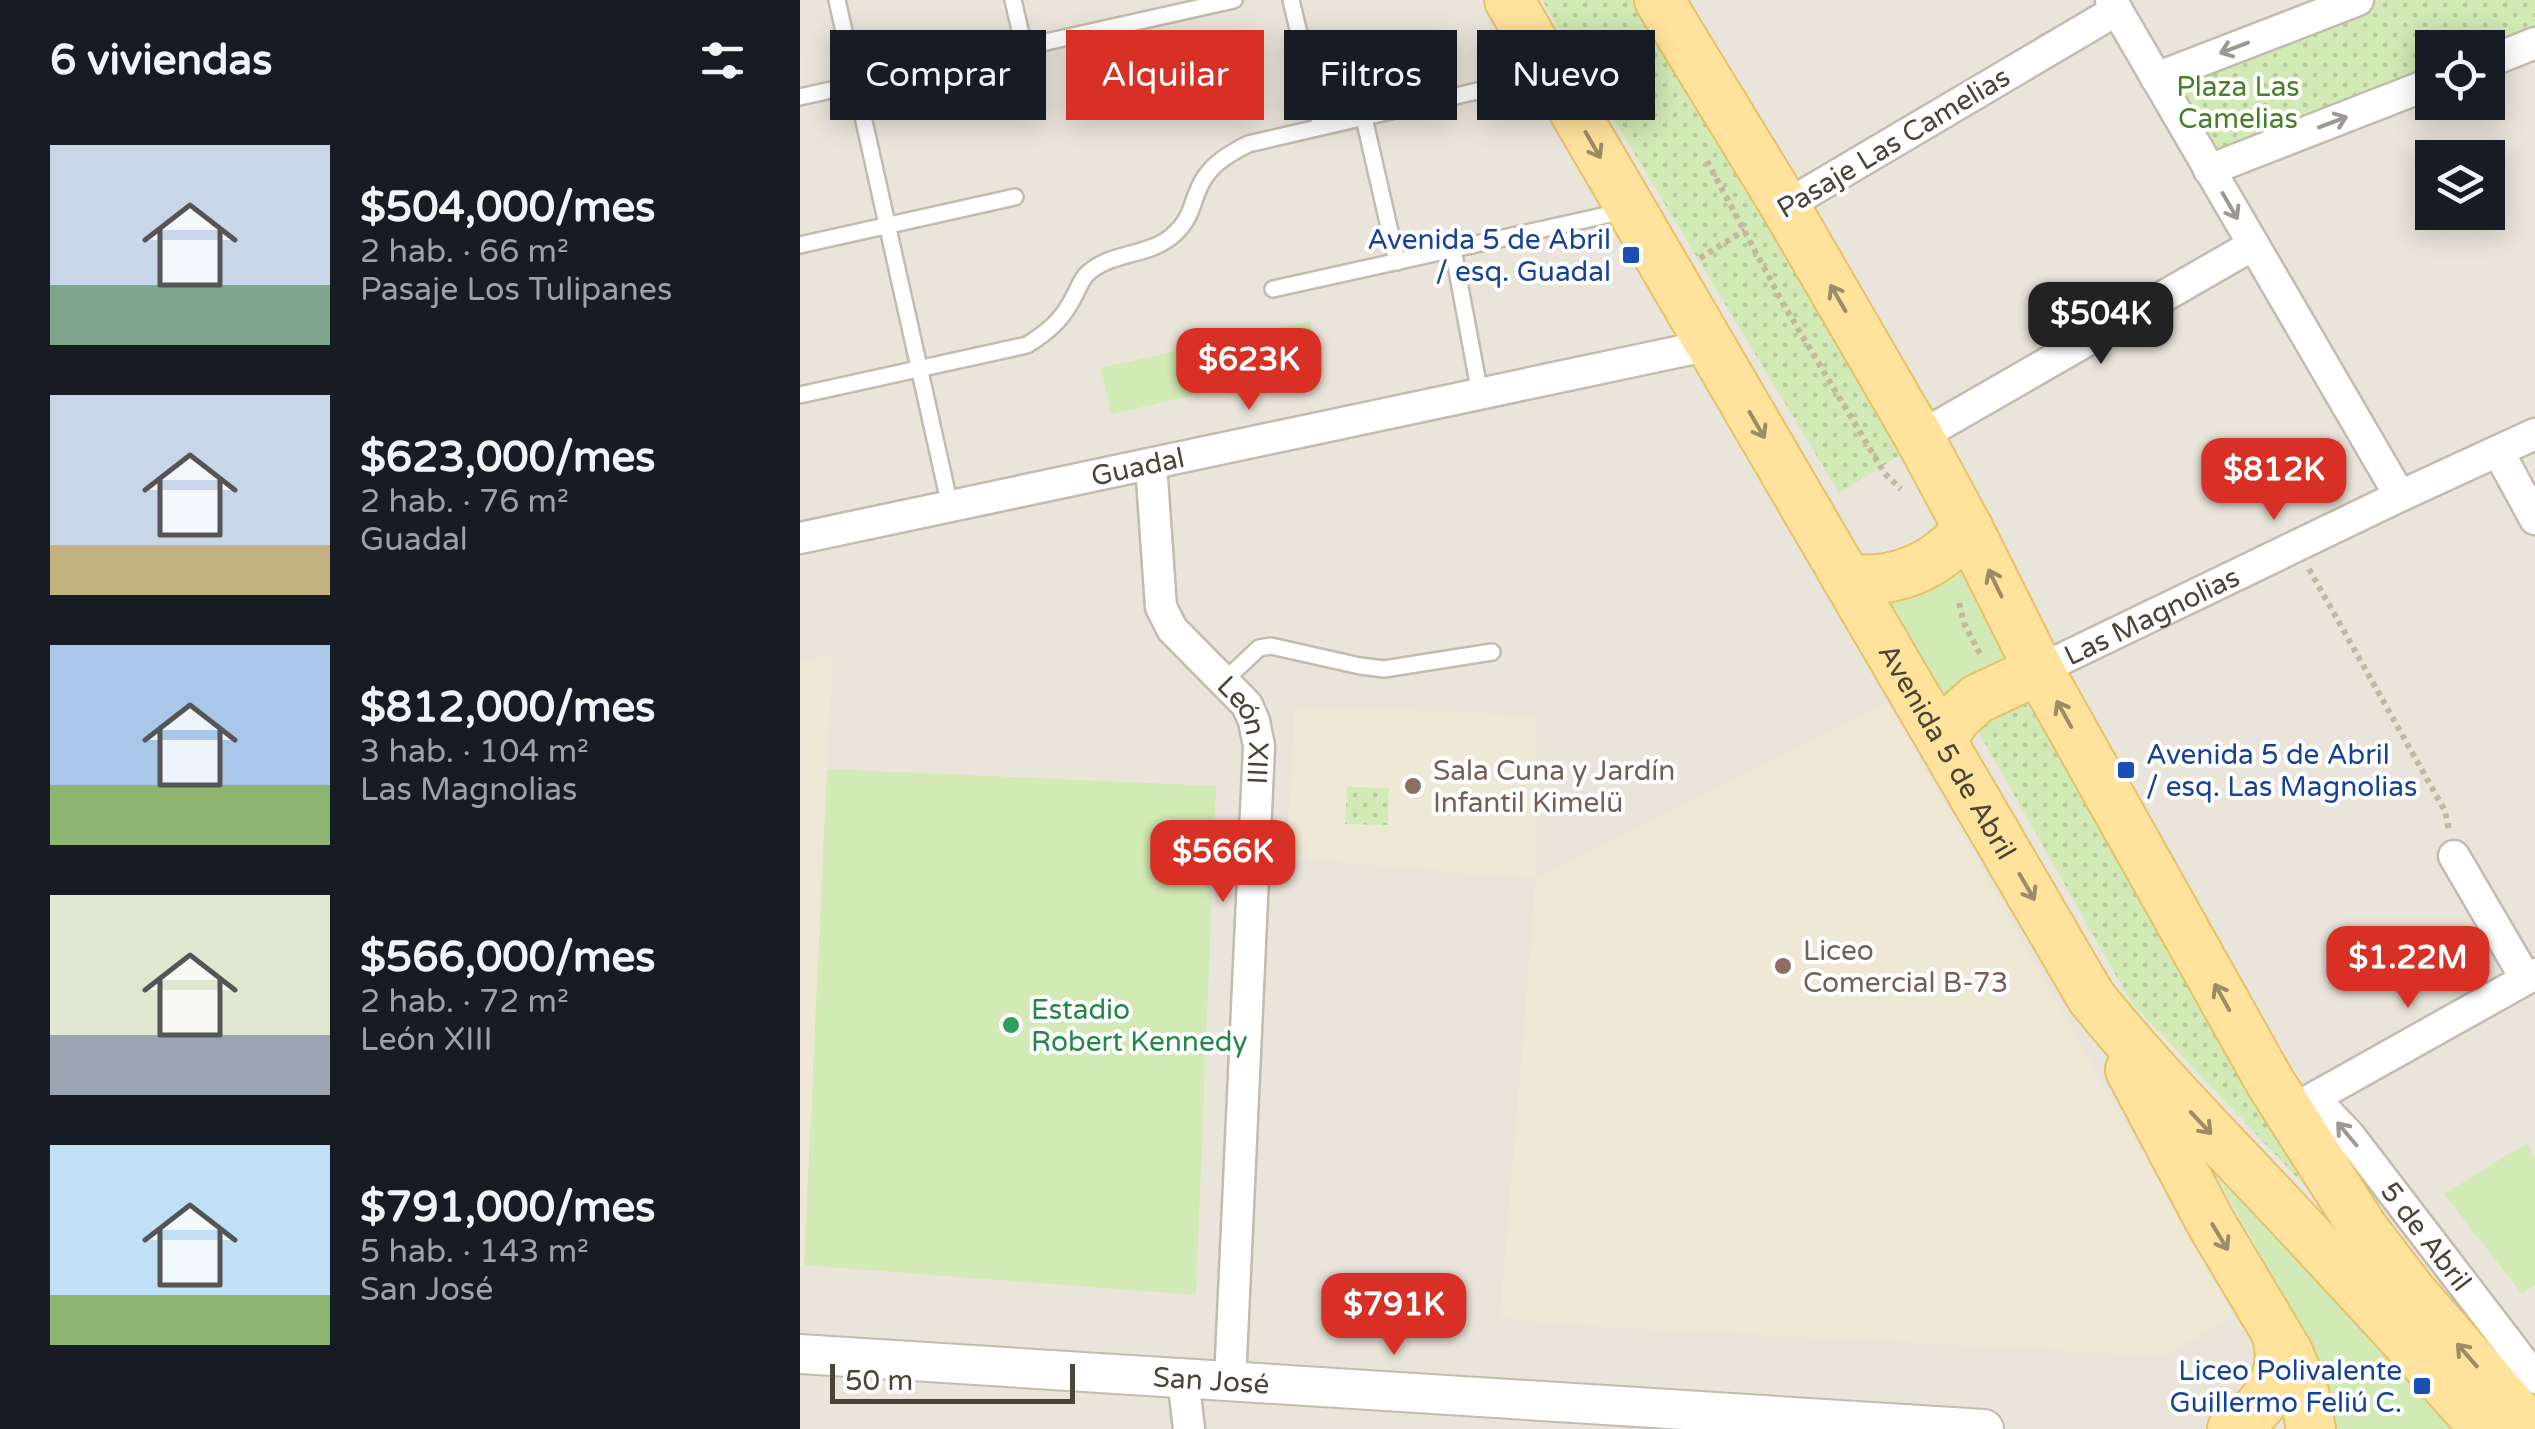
<!DOCTYPE html>
<html lang="es">
<head>
<meta charset="utf-8">
<style>
	:root { --surface:#171b24; --page:#242831; --text:#f1f3f6; --muted:#9ea1a6; --accent:#d93025 }
	body { margin:0; font-family:"Varela Round",sans-serif; background:var(--page); color:var(--text); height:100vh; display:flex; flex-direction:column; font-size:38px; white-space:nowrap }
	* { box-sizing:border-box; margin:0 }
	p { font-size:32px; color:var(--muted) }
	.icon { flex:none; width:55px; height:55px; fill:none; stroke:currentColor; stroke-width:2; stroke-linecap:round; stroke-linejoin:round }
	.map { position:relative; flex:1; overflow:hidden }
	.side { display:flex; flex-direction:column; background:var(--surface); width:800px }
	.side>* { flex:none }
	.top-card { position:absolute; left:30px; top:30px; width:950px; height:90px; display:flex; gap:20px }
	.tools { position:absolute; left:1615px; top:30px; display:grid; gap:20px }
	.tools a { display:grid; place-items:center; width:90px; height:90px; border-radius:0px; background:var(--surface); box-shadow:0 5px 25px #0003; font-size:50px }
	.scale { position:absolute; left:30px; bottom:25px; width:245px; box-sizing:border-box; padding-left:10px; border:5px solid #4b4439; border-top:0; font-size:28px; line-height:35px; white-space:nowrap; color:#4b4439; -webkit-text-stroke:8px #fff; paint-order:stroke }
	.price { position:absolute; translate:-50% -85px; padding:0 22px; border-radius:20px; background:var(--accent); color:#fff; font-size:32px; line-height:65px; filter:drop-shadow(0 2px 5px #0008) }
	.price::after { content:''; position:absolute; left:50%; top:60px; width:30px; height:22px; margin-left:-15px; background:inherit; clip-path:polygon(0 0,100% 0,50% 100%) }
	.price.selected { background:#222; color:#fff }
	ul { padding:0; list-style:none }
	li { display:flex; align-items:center; gap:30px; height:250px; padding:0 50px }
	li span { display:grid; place-items:center; flex:none; width:280px; height:200px; border-radius:0px; color:#555 }
	li>.icon { margin-inline-start:auto }
	span .icon { width:120px; height:120px; fill:#fffc; stroke-width:1 }
	li b { font-size:42px }
	h2 { display:flex; justify-content:space-between; align-items:center; height:120px; padding:0 50px; font-size:42px }
	.tag { padding:0 35px; border-radius:0px; background:var(--surface); box-shadow:0 5px 25px #0003; font-size:35px; line-height:90px }
	.tag.selected { background:var(--accent); color:#fff }
	main { display:flex; flex:1; min-height:0 }
	.map>svg:first-child { display:block }
	.residential { fill:#eae5da; fill-rule:evenodd }
	.education { fill:#efe8d6 }
	.grass { fill:#d2eab5 }
	.park { fill:url(#park-dots) }
	.lines { fill:none; stroke-linecap:round; stroke-linejoin:round }
	.service-casing { stroke:#c2bbae; stroke-width:20 }
	.minor-casing { stroke:#c2bbae; stroke-width:35 }
	.tertiary-casing { stroke:#c2bbae; stroke-width:42 }
	.primary-casing { stroke:#e6c16a; stroke-width:52 }
	.path { stroke:#c4b79f; stroke-width:6; stroke-dasharray:5 5; stroke-linecap:butt }
	.service { stroke:#fff; stroke-width:15 }
	.minor { stroke:#fff; stroke-width:30 }
	.tertiary { stroke:#fff; stroke-width:38 }
	.primary { stroke:#ffe39c; stroke-width:48 }
	.oneway { stroke:#9c9892 }
	.oneway2 { stroke:#9c8c66 }
	.transit-dot { fill:#1a4fb4; stroke:#fff; stroke-width:4 }
	.education-dot { fill:#8d6e63; stroke:#fff; stroke-width:4 }
	.leisure-dot { fill:#2e9e5b; stroke:#fff; stroke-width:4 }
	.labels { text-anchor:middle; stroke-width:8; stroke-linejoin:round; paint-order:stroke }
	.park-label { font-size:28px; fill:#4a7f2a; stroke:#fff }
	.street-label { font-size:28px; fill:#4b4439; stroke:#fff }
	.transit-label { font-size:28px; fill:#164399; stroke:#fff; text-anchor:end }
	.education-label { font-size:28px; fill:#785e54; stroke:#fff; text-anchor:start }
	.leisure-label { font-size:28px; fill:#27864d; stroke:#fff; text-anchor:start }
</style>
</head>
<body>
<main>
<section class="side">
<h2>6 viviendas<svg class="icon" aria-label="filters" viewBox="0 0 24 24"><path d="M4 7h16M4 17h16"/><circle cx="9" cy="7" r="2"/><circle cx="15" cy="17" r="2"/></svg></h2>
<ul>
<li><span style="background:linear-gradient(#c9d6e8 70%,#7fa58c 0)"><svg class="icon" aria-label="home" viewBox="0 0 24 24"><path d="M3 11l9-7 9 7M6 9v11h12V9"/></svg></span><div><b>$504,000/mes</b><p>2 hab. · 66 m²</p><p>Pasaje Los Tulipanes</p></div></li>
<li><span style="background:linear-gradient(#c9d6e8 75%,#c2b280 0)"><svg class="icon" aria-label="home" viewBox="0 0 24 24"><path d="M3 11l9-7 9 7M6 9v11h12V9"/></svg></span><div><b>$623,000/mes</b><p>2 hab. · 76 m²</p><p>Guadal</p></div></li>
<li><span style="background:linear-gradient(#a9c7e8 70%,#8fb573 0)"><svg class="icon" aria-label="home" viewBox="0 0 24 24"><path d="M3 11l9-7 9 7M6 9v11h12V9"/></svg></span><div><b>$812,000/mes</b><p>3 hab. · 104 m²</p><p>Las Magnolias</p></div></li>
<li><span style="background:linear-gradient(#dfe7d0 70%,#9aa5b1 0)"><svg class="icon" aria-label="home" viewBox="0 0 24 24"><path d="M3 11l9-7 9 7M6 9v11h12V9"/></svg></span><div><b>$566,000/mes</b><p>2 hab. · 72 m²</p><p>León XIII</p></div></li>
<li><span style="background:linear-gradient(#bfe0f5 75%,#8fb573 0)"><svg class="icon" aria-label="home" viewBox="0 0 24 24"><path d="M3 11l9-7 9 7M6 9v11h12V9"/></svg></span><div><b>$791,000/mes</b><p>5 hab. · 143 m²</p><p>San José</p></div></li>
</ul>
</section>
<div class="map">
<svg width="1735" height="1429" viewBox="0 0 1735 1429">
	<defs>
		<pattern id="park-dots" width="8" height="8" patternUnits="userSpaceOnUse" patternTransform="scale(2.5)"><rect width="8" height="8" fill="#d2eab5"/><path d="M2 2h.1M6 6h.1" fill="none" stroke="#b6ca9c" stroke-width="1.8" stroke-linecap="round"/></pattern>
	</defs>
	<rect width="100%" height="100%" fill="#f6f3ec"/>
	<path class="residential" d="M 0,0 L 1735,0 L 1735,1429 L 0,1429 ZM 1632,48 L 1688,48 L 1688,102 L 1632,102 ZM 1632,158 L 1688,158 L 1688,212 L 1632,212 Z"/>
	<g class="education">
		<path d="M 33,654 L 27,769 L 4,1265 L 0,1265 L 0,662 Z"/>
		<path d="M 1087,702 L 1434,1316 L 1365,1356 L 769,1325 L 700,1317 L 736,879 L 486,858 L 495,706 L 736,715 L 737,878 Z"/>
	</g>
	<g class="grass">
		<path d="M 510,321 L 520,367 L 311,414 L 301,368 Z"/>
		<path d="M 1161,562 L 1213,660 L 1149,696 L 1139,694 L 1085,603 Z"/>
		<path d="M 27,769 L 416,786 L 396,1295 L 4,1265 Z"/>
		<path d="M 1727,1143 L 1735,1159 L 1735,1285 L 1722,1294 L 1644,1194 Z"/>
		<path d="M 1406,1158 L 1658,1429 L 1533,1429 L 1509,1340 Z"/>
	</g>
	<g class="park">
		<path d="M 742,0 L 838,0 L 1109,450 L 1039,493 Z"/>
		<path d="M 1579,0 L 1735,0 L 1735,35 L 1688,48 L 1632,48 L 1632,75 L 1415,153 L 1380,88 L 1380,83 L 1387,74 Z"/>
		<path d="M 1228,691 L 1510,1191 L 1331,1002 L 1173,722 Z"/>
		<path d="M 547,787 L 589,788 L 588,825 L 545,824 Z"/>
	</g>
	<g class="lines">
		<g class="service-casing">
			<g id="service">
				<path d="M 37,0 L 150,506"/>
				<path d="M 213,0 L 224,47"/>
				<path d="M 491,0 L 521,126"/>
				<path d="M 0,97 L 434,0"/>
				<path d="M 564,118 L 597,262"/>
				<path d="M 0,245 L 215,197"/>
				<path d="M 653,249 L 680,394"/>
				<path d="M 473,289 L 825,211"/>
				<path d="M 0,395 L 227,345 C 246,333 260,322 271,302 C 276,294 280,282 286,275 C 308,252 346,257 371,237 C 396,216 390,199 405,177 C 416,161 431,153 448,144 L 686,89 L 722,77 L 743,66"/>
				<path d="M 425,680 L 459,648 L 471,646 L 560,666 L 584,669 L 692,652"/>
			</g>
		</g>
		<g class="minor-casing">
			<g id="minor">
				<path d="M 1311,0 L 1600,496"/>
				<path d="M 1688,62 L 1735,43"/>
				<path d="M 1356,78 L 1558,0"/>
				<path d="M 1409,170 L 1632,83"/>
				<path d="M 985,206 L 1317,10"/>
				<path d="M 1119,437 L 1453,245"/>
				<path d="M 1698,451 L 1735,519"/>
				<path id="s1" d="M 351,464 L 361,607 L 372,629 L 447,705 L 454,721 L 459,746 L 430,1381"/>
				<path id="s2" d="M 0,538 L 910,345"/>
				<path id="s3" d="M 1239,670 L 1600,496 L 1735,434"/>
				<path d="M 1654,856 L 1726,979"/>
				<path id="s4" d="M 1735,974 L 1510,1100 L 1525,1110 L 1549,1135 L 1735,1378"/>
				<path d="M 383,1377 L 389,1429"/>
			</g>
		</g>
		<g class="tertiary-casing">
			<g id="tertiary">
				<path id="s5" d="M 0,1354 L 1184,1429"/>
			</g>
		</g>
		<g class="primary-casing">
			<g id="primary">
				<path id="s6" d="M 709,0 L 1291,997 C 1349,1069 1414,1135 1477,1202 C 1547,1277 1617,1352 1685,1429"/>
				<path d="M 859,0 L 985,206 L 1119,437 L 1168,528 L 1239,670 L 1470,1082 L 1563,1228 L 1612,1292 L 1731,1429"/>
				<path d="M 1046,578 C 1095,585 1138,566 1168,528"/>
				<path d="M 1142,741 L 1155,719 L 1177,699 L 1239,670"/>
				<path d="M 1330,1070 L 1411,1223 L 1489,1354 L 1504,1392 L 1511,1429"/>
				<path d="M 1432,1429 C 1466,1408 1489,1373 1476,1333"/>
			</g>
		</g>
		<g class="path">
			<path d="M 907,161 L 985,307 L 1085,474 L 1101,489"/>
			<path d="M 900,258 L 945,230"/>
			<path d="M 1509,569 L 1645,811 L 1649,830"/>
			<path d="M 1159,603 L 1164,623 L 1181,656"/>
		</g>
		<use href="#service" class="service"/>
		<use href="#minor" class="minor"/>
		<use href="#tertiary" class="tertiary"/>
		<use href="#primary" class="primary"/>
	</g>
	<defs><path id="oneway-shaft" d="M-6 0H5M1.5-3L5.5 0L1.5 3" fill="none" stroke-width="1.6" stroke-linecap="round" stroke-linejoin="round" transform="scale(2.5)"/></defs>
	<g class="oneway">
		<use href="#oneway-shaft" transform="translate(1434 48) rotate(159)"/>
		<use href="#oneway-shaft" transform="translate(1533 122) rotate(-21)"/>
		<use href="#oneway-shaft" transform="translate(1430 206) rotate(60)"/>
		<use href="#oneway-shaft" transform="translate(1547 1134) rotate(-130)"/>
	</g>
	<g class="oneway2">
		<use href="#oneway-shaft" transform="translate(793 145) rotate(60)"/>
		<use href="#oneway-shaft" transform="translate(1038 298) rotate(-120)"/>
		<use href="#oneway-shaft" transform="translate(957 425) rotate(60)"/>
		<use href="#oneway-shaft" transform="translate(1195 583) rotate(-116)"/>
		<use href="#oneway-shaft" transform="translate(1264 714) rotate(-119)"/>
		<use href="#oneway-shaft" transform="translate(1227 887) rotate(60)"/>
		<use href="#oneway-shaft" transform="translate(1422 997) rotate(-119)"/>
		<use href="#oneway-shaft" transform="translate(1401 1123) rotate(47)"/>
		<use href="#oneway-shaft" transform="translate(1420 1237) rotate(59)"/>
		<use href="#oneway-shaft" transform="translate(1667 1355) rotate(-131)"/>
	</g>
	<g class="transit-dot">
		<rect x="821" y="245" width="20" height="20" rx="5"/>
		<rect x="1316" y="760" width="20" height="20" rx="5"/>
		<rect x="1612" y="1376" width="20" height="20" rx="5"/>
	</g>
	<g class="education-dot">
		<circle cx="613" cy="786" r="10"/>
		<circle cx="983" cy="966" r="10"/>
	</g>
	<circle class="leisure-dot" cx="211" cy="1025" r="10"/>
	<g class="labels">
		<g class="park-label">
			<text x="1438" y="96">Plaza Las<tspan x="1438" dy="32">Camelias</tspan></text>
		</g>
		<g class="street-label">
			<text transform="translate(1093 142) rotate(-31)" y="10">Pasaje Las Camelias</text>
			<text dy="10" stroke="none"><textPath href="#s2" startOffset="345">Guadal</textPath></text>
			<text dy="10" stroke="none"><textPath href="#s3" startOffset="125">Las Magnolias</textPath></text>
			<text dy="10" stroke="none"><textPath href="#s1" startOffset="298">León XIII</textPath></text>
			<text dy="10" stroke="none"><textPath href="#s6" startOffset="870">Avenida 5 de Abril</textPath></text>
			<text dy="10" stroke="none"><textPath href="#s4" startOffset="438">5 de Abril</textPath></text>
			<text dy="10" stroke="none"><textPath href="#s5" startOffset="412">San José</textPath></text>
		</g>
		<g class="transit-label">
			<text x="811" y="249">Avenida 5 de Abril<tspan x="811" dy="32">/ esq. Guadal</tspan></text>
			<text x="1346" y="764" text-anchor="start">Avenida 5 de Abril<tspan x="1346" dy="32">/ esq. Las Magnolias</tspan></text>
			<text x="1602" y="1380">Liceo Polivalente<tspan x="1602" dy="32">Guillermo Feliú C.</tspan></text>
		</g>
		<g class="education-label">
			<text x="633" y="780">Sala Cuna y Jardín<tspan x="633" dy="32">Infantil Kimelü</tspan></text>
			<text x="1003" y="960">Liceo<tspan x="1003" dy="32">Comercial B-73</tspan></text>
		</g>
		<g class="leisure-label">
			<text x="231" y="1019">Estadio<tspan x="231" dy="32">Robert Kennedy</tspan></text>
		</g>
	</g>
</svg>
<div class="tools">
<a><svg class="icon" aria-label="locate" viewBox="0 0 24 24"><circle cx="12" cy="12" r="6"/><path d="M12 2v4M12 18v4M2 12h4M18 12h4"/></svg></a>
<a><svg class="icon" aria-label="layers" viewBox="0 0 24 24"><path d="M12 4l9 5-9 5-9-5zM3 14l9 5 9-5"/></svg></a>
</div>
<div class="scale">50 m</div>
<b class="price selected" style="left:1301px;top:367px">$504K</b>
<b class="price" style="left:449px;top:413px">$623K</b>
<b class="price" style="left:1474px;top:523px">$812K</b>
<b class="price" style="left:423px;top:905px">$566K</b>
<b class="price" style="left:1608px;top:1011px">$1.22M</b>
<b class="price" style="left:594px;top:1358px">$791K</b>
<div class="top-card">
<a class="tag">Comprar</a>
<a class="tag selected">Alquilar</a>
<a class="tag">Filtros</a>
<a class="tag">Nuevo</a>
</div>
</div>
</main>
</body>
</html>
